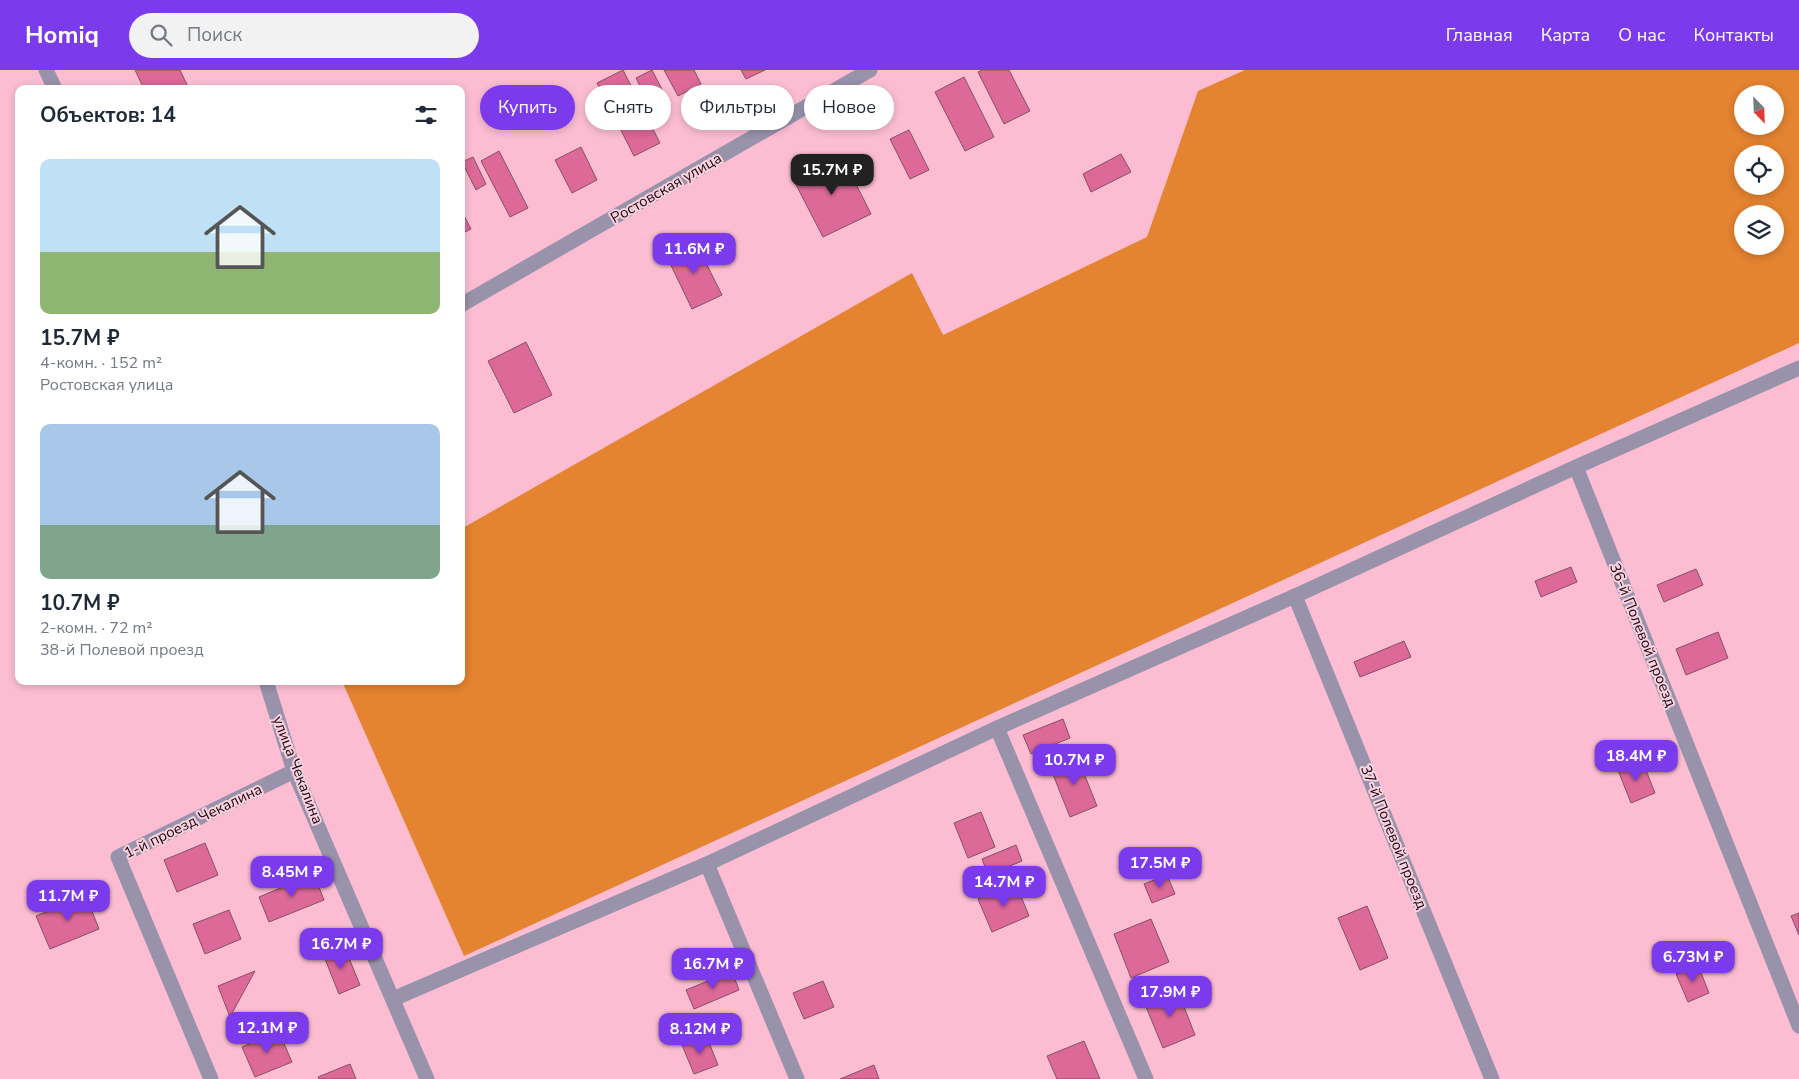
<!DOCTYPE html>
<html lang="ru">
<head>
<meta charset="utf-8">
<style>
	:root { --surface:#fff; --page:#f2f2f3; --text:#1f2937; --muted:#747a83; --accent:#7c3aed }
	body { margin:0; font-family:"Nunito Sans",sans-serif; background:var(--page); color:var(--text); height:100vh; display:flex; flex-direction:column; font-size:19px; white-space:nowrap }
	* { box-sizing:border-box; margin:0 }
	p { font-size:16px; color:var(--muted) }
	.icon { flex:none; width:28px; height:28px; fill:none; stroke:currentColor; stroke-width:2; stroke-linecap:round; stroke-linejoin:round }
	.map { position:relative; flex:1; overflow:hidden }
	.side { position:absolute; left:15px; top:15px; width:450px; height:600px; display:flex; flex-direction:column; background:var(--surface); border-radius:10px; box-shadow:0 2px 8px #0003 }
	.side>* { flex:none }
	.top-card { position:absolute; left:480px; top:15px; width:475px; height:45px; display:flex; gap:10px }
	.needle { width:32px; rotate:157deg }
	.tools { position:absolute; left:1734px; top:15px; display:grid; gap:10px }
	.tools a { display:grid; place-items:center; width:50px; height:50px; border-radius:50%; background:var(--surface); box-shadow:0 2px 8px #0003; font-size:25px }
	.price { position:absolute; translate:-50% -42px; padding:0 11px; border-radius:10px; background:var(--accent); color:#fff; font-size:16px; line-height:32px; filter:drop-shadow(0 1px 2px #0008) }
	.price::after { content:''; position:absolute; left:50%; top:30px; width:15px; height:11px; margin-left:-8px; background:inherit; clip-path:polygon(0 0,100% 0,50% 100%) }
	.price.on { background:#222; color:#fff }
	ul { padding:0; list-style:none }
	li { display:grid; align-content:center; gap:10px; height:265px; padding:0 25px }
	li span { display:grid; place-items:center; height:155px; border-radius:10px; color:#555 }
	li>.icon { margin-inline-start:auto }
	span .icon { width:90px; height:90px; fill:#fffc; stroke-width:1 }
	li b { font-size:21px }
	h2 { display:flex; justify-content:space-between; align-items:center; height:60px; padding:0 25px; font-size:21px }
	.chip { padding:0 18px; border-radius:22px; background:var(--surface); box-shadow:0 2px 8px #0003; font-size:18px; line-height:45px }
	.chip.on { background:var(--accent); color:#fff }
	header { display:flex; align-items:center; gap:30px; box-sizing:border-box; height:70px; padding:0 25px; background:var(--accent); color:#fff }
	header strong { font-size:24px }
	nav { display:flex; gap:28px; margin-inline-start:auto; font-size:18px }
	.search { width:350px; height:45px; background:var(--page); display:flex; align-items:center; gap:12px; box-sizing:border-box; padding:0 18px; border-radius:28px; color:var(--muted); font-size:19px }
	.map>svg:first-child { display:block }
	.green { fill:#e48330; fill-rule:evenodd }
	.building { fill:#dc6998; stroke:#875065 }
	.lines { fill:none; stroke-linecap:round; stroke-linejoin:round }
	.street { stroke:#9892aa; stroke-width:15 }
	.labels { text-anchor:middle; stroke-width:4; stroke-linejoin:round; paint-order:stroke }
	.street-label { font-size:15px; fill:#1b060f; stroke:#f9d2df }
</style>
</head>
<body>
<header>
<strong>Homiq</strong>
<div class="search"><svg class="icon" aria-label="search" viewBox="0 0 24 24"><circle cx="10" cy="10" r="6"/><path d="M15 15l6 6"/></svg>Поиск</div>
<nav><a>Главная</a><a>Карта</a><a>О нас</a><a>Контакты</a></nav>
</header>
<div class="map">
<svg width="1799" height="1009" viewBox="0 0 1799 1009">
	<rect width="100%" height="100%" fill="#fcbdd3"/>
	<path class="green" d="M 1245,0 L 1799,0 L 1799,273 L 464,886 L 342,611 L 461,611 L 461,459 L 912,203 L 943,265 L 1147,167 L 1198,21 ZM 1742,24 L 1775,24 L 1775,56 L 1742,56 ZM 1742,84 L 1775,84 L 1775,116 L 1742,116 ZM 1742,144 L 1775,144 L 1775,176 L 1742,176 Z"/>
	<g class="building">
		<path d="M 135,0 L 180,0 L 189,19 L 144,19 Z"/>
		<path d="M 623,0 L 660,73 L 634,86 L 597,13 Z"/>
		<path d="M 652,0 L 671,37 L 654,45 L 636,8 Z"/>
		<path d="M 664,0 L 694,0 L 701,14 L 678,26 Z"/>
		<path d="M 741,0 L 765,0 L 746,9 Z"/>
		<path d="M 982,0 L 1009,0 L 1030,41 L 1004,54 L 978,2 Z"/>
		<path d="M 964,7 L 994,67 L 965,81 L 935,22 Z"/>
		<path d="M 909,60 L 929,100 L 910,109 L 890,69 Z"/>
		<path d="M 581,77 L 597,110 L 572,123 L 555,90 Z"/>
		<path d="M 499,81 L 528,138 L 510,147 L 481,91 Z"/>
		<path d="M 1121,84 L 1131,102 L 1091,122 L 1083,104 Z"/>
		<path d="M 842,86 L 871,144 L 823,167 L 793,109 Z"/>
		<path d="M 473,87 L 486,114 L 476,120 L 462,92 Z"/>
		<path d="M 461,140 L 471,159 L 461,164 Z"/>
		<path d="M 695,171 L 722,225 L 692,239 L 666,185 Z"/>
		<path d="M 526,272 L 552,325 L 514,343 L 488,291 Z"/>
		<path d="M 1571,497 L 1577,512 L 1541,527 L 1535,511 Z"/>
		<path d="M 1696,499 L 1703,515 L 1664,532 L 1657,515 Z"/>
		<path d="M 1718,562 L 1728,588 L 1686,605 L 1676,579 Z"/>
		<path d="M 1404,571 L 1411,587 L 1360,607 L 1354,592 Z"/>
		<path d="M 1063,649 L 1070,668 L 1031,684 L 1023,665 Z"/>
		<path d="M 1077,686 L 1097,736 L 1070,747 L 1050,697 Z"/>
		<path d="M 1642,690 L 1655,723 L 1631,733 L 1618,700 Z"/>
		<path d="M 981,742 L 995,777 L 968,788 L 954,753 Z"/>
		<path d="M 205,773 L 218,805 L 177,822 L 164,790 Z"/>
		<path d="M 1016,775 L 1022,791 L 988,805 L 982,789 Z"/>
		<path d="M 314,804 L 324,830 L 269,852 L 259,827 Z"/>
		<path d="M 1167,805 L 1175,824 L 1152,833 L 1144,814 Z"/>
		<path d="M 1016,814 L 1029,846 L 992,862 L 978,829 Z"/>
		<path d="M 86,826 L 99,859 L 50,879 L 36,846 Z"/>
		<path d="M 1367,836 L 1388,888 L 1360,900 L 1338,848 Z"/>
		<path d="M 229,840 L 241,869 L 205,884 L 193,854 Z"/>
		<path d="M 1799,843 L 1799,865 L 1791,846 Z"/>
		<path d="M 1151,849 L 1169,892 L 1131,908 L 1114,864 Z"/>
		<path d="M 344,876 L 360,915 L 339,924 L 323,884 Z"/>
		<path d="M 1698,895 L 1709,923 L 1688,932 L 1676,904 Z"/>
		<path d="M 255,901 L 230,947 L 218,916 Z"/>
		<path d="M 732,901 L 739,920 L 694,939 L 686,920 Z"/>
		<path d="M 823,911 L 834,937 L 804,949 L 793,923 Z"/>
		<path d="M 1177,919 L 1195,965 L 1163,978 L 1144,932 Z"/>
		<path d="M 279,962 L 292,992 L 255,1007 L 242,977 Z"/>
		<path d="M 706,965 L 718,995 L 694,1004 L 682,975 Z"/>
		<path d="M 1084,971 L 1100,1009 L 1057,1009 L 1047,986 Z"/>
		<path d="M 350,994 L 356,1009 L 319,1009 L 318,1007 Z"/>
		<path d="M 874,995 L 879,1009 L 840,1009 Z"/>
	</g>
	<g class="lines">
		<g class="street">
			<path d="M 46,0 L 55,19"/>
			<path d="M 461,235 L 870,0"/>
			<path d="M 1576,397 L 1799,956"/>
			<path d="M 1295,526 L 1492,1009"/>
			<path d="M 266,611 L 294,701 L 427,1009"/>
			<path d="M 997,658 L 1146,1009"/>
			<path d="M 707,794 L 797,1009"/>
			<path d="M 393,929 L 707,794 L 997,658 L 1295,526 L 1576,397 L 1799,298"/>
			<path d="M 211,1009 L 118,787 L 294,701"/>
		</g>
	</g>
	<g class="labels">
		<g class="street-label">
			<text transform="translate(666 118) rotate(-30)" y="5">Ростовская улица</text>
			<text transform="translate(1643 565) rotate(68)" y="5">36-й Полевой проезд</text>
			<text transform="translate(298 700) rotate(69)" y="5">улица Чекалина</text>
			<text transform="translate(193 751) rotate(-26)" y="5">1-й проезд Чекалина</text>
			<text transform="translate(1394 767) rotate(68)" y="5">37-й Полевой проезд</text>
		</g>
	</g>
</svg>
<div class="tools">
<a><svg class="needle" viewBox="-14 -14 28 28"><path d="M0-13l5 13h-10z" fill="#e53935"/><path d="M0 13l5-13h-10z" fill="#747a83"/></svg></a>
<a><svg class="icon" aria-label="locate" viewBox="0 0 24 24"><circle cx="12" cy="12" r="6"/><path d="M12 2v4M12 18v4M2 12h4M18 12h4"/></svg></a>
<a><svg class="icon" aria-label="layers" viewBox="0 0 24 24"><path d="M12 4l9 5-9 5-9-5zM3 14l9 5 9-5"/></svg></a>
</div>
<b class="price on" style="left:832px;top:126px">15.7M ₽</b>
<b class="price" style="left:694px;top:205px">11.6M ₽</b>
<b class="price" style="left:1636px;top:712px">18.4M ₽</b>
<b class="price" style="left:1074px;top:716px">10.7M ₽</b>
<b class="price" style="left:1160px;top:819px">17.5M ₽</b>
<b class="price" style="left:292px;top:828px">8.45M ₽</b>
<b class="price" style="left:1004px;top:838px">14.7M ₽</b>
<b class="price" style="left:68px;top:852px">11.7M ₽</b>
<b class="price" style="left:341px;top:900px">16.7M ₽</b>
<b class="price" style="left:1693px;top:913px">6.73M ₽</b>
<b class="price" style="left:713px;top:920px">16.7M ₽</b>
<b class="price" style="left:1170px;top:948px">17.9M ₽</b>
<b class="price" style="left:267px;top:984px">12.1M ₽</b>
<b class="price" style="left:700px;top:985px">8.12M ₽</b>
<div class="top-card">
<a class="chip on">Купить</a>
<a class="chip">Снять</a>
<a class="chip">Фильтры</a>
<a class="chip">Новое</a>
</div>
<section class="side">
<h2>Объектов: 14<svg class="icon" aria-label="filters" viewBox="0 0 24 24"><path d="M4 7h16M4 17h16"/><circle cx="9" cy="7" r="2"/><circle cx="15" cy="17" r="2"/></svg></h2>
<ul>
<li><span style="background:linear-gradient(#bfe0f5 60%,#8fb573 0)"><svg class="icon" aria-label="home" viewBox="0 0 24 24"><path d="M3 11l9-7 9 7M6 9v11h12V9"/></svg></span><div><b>15.7M ₽</b><p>4-комн. · 152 m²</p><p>Ростовская улица</p></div></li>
<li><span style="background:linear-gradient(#a9c7e8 65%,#7fa58c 0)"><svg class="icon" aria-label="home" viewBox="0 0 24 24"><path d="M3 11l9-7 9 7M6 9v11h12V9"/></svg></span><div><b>10.7M ₽</b><p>2-комн. · 72 m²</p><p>38-й Полевой проезд</p></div></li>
</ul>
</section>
</div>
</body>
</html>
